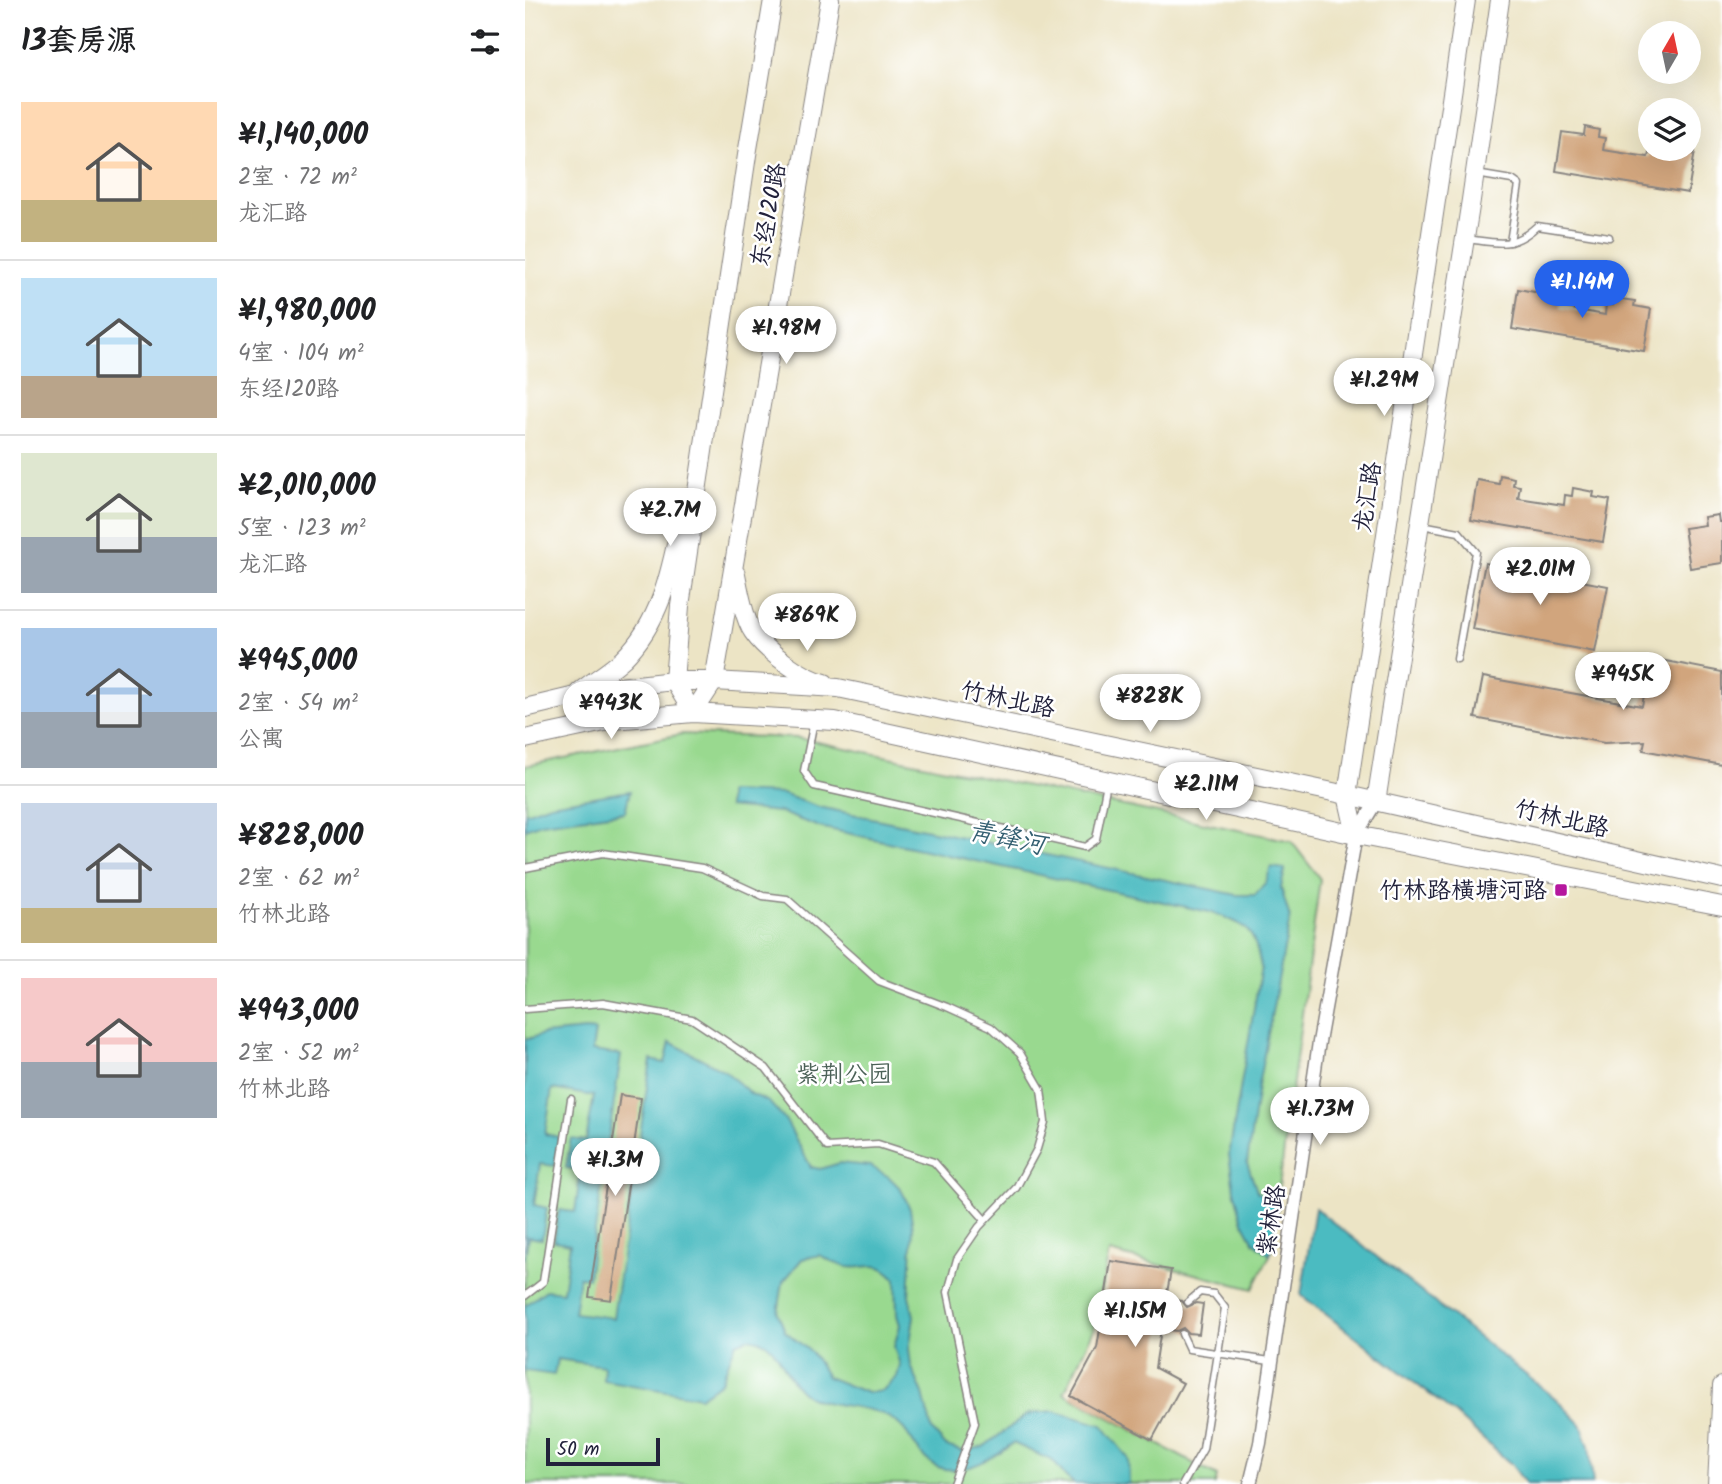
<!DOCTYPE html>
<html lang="zh">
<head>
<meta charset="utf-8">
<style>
	:root { --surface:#fff; --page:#f6f6f6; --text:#202124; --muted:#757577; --line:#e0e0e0; --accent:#2563eb }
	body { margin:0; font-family:Kalam,"LXGW WenKai TC",sans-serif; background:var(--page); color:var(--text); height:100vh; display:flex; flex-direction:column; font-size:26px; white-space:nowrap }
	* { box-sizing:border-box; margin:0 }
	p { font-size:23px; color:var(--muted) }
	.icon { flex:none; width:38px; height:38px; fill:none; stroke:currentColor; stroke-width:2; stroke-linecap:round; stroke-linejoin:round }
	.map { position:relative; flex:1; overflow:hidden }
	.panel { display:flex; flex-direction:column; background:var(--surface); width:525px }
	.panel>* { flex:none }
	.needle { width:46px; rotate:9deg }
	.buttons { position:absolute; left:1113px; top:21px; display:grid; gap:14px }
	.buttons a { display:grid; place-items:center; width:63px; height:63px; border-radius:50%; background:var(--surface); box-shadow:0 7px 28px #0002; font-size:35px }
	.scale { position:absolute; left:21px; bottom:18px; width:114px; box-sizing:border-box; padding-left:7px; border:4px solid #22223b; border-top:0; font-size:19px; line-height:24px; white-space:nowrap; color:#22223b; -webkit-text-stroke:5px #fff; paint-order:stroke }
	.price { position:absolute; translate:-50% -60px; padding:0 16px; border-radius:24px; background:#fff; color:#222; font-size:23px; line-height:46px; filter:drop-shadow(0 2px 4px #0008) }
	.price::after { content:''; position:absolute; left:50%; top:42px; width:21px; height:16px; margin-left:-10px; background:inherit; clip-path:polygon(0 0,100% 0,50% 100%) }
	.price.on { background:var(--accent); color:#fff }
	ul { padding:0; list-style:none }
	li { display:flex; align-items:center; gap:21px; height:175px; padding:0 21px }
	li+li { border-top:2px solid var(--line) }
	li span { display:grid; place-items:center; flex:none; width:196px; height:140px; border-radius:0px; color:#555 }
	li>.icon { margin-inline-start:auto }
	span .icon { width:84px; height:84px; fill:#fffc; stroke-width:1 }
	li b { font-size:30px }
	h2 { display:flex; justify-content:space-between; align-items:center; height:84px; padding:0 21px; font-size:30px }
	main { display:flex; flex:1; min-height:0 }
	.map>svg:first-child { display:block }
	.green { fill:#99d98f; stroke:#5e7e65; stroke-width:2 }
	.water { fill:#4cbbc1; stroke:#376e7e; stroke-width:2; fill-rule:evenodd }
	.building { fill:#d1a57d }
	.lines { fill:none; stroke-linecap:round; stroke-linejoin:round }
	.lane-casing { stroke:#878380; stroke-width:9 }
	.street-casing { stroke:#878380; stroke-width:15 }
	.secondary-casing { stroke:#878380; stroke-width:20 }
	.lane { stroke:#fff; stroke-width:6 }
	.street { stroke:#fff; stroke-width:12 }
	.secondary { stroke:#fff; stroke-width:18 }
	.poi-dot { fill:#b5179e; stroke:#fff; stroke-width:2.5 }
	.labels { text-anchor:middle; stroke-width:5; stroke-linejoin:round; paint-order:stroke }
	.street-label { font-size:24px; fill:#22223b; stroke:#fff }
	.poi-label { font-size:24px; fill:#22223b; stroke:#fff; text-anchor:end }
	.park-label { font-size:24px; fill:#4c6258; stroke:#fff }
	.water-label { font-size:26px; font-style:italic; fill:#335f71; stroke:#fff }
</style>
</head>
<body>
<main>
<section class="panel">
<h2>13套房源<svg class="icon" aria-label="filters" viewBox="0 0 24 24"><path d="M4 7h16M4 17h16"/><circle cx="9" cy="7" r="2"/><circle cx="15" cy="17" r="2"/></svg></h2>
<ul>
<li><span style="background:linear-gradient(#ffd9b3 70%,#c2b280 0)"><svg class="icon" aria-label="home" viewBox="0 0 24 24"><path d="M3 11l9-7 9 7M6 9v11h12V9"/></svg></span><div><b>¥1,140,000</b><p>2室 · 72 m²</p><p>龙汇路</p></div></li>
<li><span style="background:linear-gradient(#bfe0f5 70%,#b9a48a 0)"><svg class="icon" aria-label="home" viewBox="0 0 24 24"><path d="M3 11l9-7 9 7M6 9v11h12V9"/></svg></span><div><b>¥1,980,000</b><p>4室 · 104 m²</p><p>东经120路</p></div></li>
<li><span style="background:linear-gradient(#dfe7d0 60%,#9aa5b1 0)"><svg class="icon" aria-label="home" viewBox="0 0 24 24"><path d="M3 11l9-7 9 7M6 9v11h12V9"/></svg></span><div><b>¥2,010,000</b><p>5室 · 123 m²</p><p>龙汇路</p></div></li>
<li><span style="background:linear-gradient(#a9c7e8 60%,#9aa5b1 0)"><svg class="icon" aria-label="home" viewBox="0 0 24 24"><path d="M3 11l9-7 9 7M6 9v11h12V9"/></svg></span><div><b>¥945,000</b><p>2室 · 54 m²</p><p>公寓</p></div></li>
<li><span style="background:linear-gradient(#c9d6e8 75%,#c2b280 0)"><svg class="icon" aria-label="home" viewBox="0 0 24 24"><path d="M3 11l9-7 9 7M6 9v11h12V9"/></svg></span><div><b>¥828,000</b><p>2室 · 62 m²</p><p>竹林北路</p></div></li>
<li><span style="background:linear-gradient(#f6c9c9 60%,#9aa5b1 0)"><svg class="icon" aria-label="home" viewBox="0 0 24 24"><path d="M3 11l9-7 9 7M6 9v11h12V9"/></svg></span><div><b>¥943,000</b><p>2室 · 52 m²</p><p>竹林北路</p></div></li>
</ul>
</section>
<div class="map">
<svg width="1197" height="1484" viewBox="0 0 1197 1484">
	<rect width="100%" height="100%" fill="#fff"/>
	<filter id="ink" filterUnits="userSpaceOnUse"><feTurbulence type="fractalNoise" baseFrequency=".0143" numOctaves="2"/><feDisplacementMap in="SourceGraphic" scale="14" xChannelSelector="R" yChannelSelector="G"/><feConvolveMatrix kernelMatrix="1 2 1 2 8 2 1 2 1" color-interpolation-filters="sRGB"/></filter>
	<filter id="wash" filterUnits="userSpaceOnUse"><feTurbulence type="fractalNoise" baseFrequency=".00686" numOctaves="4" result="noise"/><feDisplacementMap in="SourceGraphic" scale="28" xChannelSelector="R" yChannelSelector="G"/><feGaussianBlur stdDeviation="1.57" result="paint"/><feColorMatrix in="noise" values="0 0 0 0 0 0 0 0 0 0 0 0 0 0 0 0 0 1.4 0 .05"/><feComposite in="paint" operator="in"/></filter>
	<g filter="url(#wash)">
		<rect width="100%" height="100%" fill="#ece4c5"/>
		<path class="green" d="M 157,734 L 273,738 L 766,841 L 795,879 L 745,1255 L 728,1289 L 584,1252 L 569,1329 L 539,1393 L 692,1476 L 690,1484 L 0,1484 L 0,766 Z"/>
		<g class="water">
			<path d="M 105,791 L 100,812 L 16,823 L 0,829 L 0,813 L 25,804 Z"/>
			<path d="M 203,792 L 257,794 L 294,807 L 712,895 L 730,895 L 741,882 L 746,867 L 760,869 L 756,888 L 765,918 L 733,1086 L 722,1163 L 732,1191 L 753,1206 L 745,1255 L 729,1242 L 718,1222 L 709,1190 L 704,1155 L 736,967 C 728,929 725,927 689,913 L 294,827 L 254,812 L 203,807 Z"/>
			<path d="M 60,1030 L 70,1031 L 67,1051 L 96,1055 L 63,1278 L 54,1277 L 49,1313 L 88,1318 L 126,1060 L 140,1063 L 145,1042 L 200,1071 L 226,1094 L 244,1102 L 261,1121 L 286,1167 L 295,1169 L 315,1163 L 345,1166 L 364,1177 L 376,1189 L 385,1209 L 388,1228 L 384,1296 L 389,1316 L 384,1349 L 386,1366 L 398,1394 L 407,1430 L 421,1446 L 437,1451 L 458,1447 L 503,1414 L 528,1411 L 577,1425 L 603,1458 L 604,1484 L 550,1484 L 541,1477 L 528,1461 L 488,1443 C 465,1460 427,1484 401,1459 C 382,1440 386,1427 357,1414 C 334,1404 304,1407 283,1396 C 262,1384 259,1354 239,1342 C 235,1340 228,1339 223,1338 L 211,1343 L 196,1382 L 175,1397 L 78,1380 L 79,1366 L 32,1359 L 29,1375 L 0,1371 L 0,1306 L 21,1290 L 38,1292 L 45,1244 L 29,1241 L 34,1210 L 50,1212 L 56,1170 L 41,1168 L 46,1139 L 61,1141 L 69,1096 L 27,1089 L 20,1134 L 34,1137 L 30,1166 L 15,1164 L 9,1205 L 22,1208 L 17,1239 L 3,1237 L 0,1258 L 0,1040 L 18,1034 ZM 295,1255 C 304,1260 312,1265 322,1267 C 345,1270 350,1257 371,1279 L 372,1315 L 375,1325 L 369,1347 L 375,1365 L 372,1377 L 358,1391 L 342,1393 L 302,1377 L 287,1353 L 260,1331 L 253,1313 L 258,1282 L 277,1259 Z"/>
			<path d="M 790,1208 L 1030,1398 L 1056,1424 L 1064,1446 L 1068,1484 L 1001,1484 L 986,1464 L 930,1414 L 776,1295 Z"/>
		</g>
		<g id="blocks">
			<g class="building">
				<path d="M 1060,127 L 1074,130 L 1073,137 L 1080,138 L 1078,150 L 1123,157 L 1125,149 L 1170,151 L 1163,193 L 1031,171 L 1037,132 L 1059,135 Z"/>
				<path d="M 1016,285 L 1030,287 L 1029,295 L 1036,296 L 1035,307 L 1080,315 L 1081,304 L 1088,305 L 1089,298 L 1110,301 L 1109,306 L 1126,309 L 1119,351 L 987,329 L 993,289 L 1015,293 Z"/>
				<path d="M 975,475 L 989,478 L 988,485 L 995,486 L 993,498 L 1039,505 L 1040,495 L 1047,496 L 1048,488 L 1069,492 L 1068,497 L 1085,500 L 1078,542 L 946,520 L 952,480 L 974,484 Z"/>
				<path d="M 1193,515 L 1194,522 L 1197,522 L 1197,563 L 1165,568 L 1159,528 L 1180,525 L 1179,517 Z"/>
				<path d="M 960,563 L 1083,586 L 1070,652 L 947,629 Z"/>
				<path d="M 1126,658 L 1197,672 L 1197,765 L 1118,750 L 1120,741 L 1079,743 L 950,718 L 958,677 L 1117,706 Z"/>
				<path d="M 95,1095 L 116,1098 L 86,1300 L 64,1297 Z"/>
				<path d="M 586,1261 L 646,1270 L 641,1299 L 657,1301 L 662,1307 L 671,1303 L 678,1304 L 674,1334 L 663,1333 L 658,1328 L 652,1331 L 636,1329 L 630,1368 L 658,1383 L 627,1440 L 546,1396 L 572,1348 Z"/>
			</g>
		</g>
	</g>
	<g filter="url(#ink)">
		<use href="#blocks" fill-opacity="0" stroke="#878380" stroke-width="2"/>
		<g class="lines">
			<g class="lane-casing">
				<g id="lane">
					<path d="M 951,174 L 987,180 L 994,185 L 985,242"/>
					<path d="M 942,239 C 974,243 987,249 1012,226 L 1084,237"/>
					<path d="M 897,525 L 934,532 L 951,552 L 932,659"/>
					<path d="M 289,721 L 279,771 L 289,786 L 560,847 L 571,839 L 582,783"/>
					<path d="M 0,868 L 78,853 L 177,868 L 238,896 L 262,899 L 354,981 L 422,1007 L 466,1027 L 495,1053 L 516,1089 L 520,1122 L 512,1149 L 491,1188 L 454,1227 L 432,1259 L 423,1292 L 450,1423 L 428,1484"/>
					<path d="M 0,1009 L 78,1003 L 167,1019 L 241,1068 L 302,1147 L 353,1144 L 409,1162 L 460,1220"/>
					<path d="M 0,1296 L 18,1282 L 46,1099"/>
					<path d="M 657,1334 L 664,1349 L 745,1361"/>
					<path d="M 658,1484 L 678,1449 L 700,1308 L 689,1294 L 675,1292 L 663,1302"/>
				</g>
			</g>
			<g class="street-casing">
				<path id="street" d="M 725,1484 L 735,1443 L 794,1042 L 831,835 L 851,802"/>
			</g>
			<g class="secondary-casing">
				<g id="secondary">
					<path d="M 211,574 C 214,590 219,619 228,632 C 241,651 277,678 300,683"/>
					<path d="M 54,692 C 68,681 85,671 98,659 C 142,616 148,555 161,498"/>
					<path d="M 0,708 L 84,688 L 149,681 L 189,681 L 313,688 L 822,795 L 1197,879"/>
					<path d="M 168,713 L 189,681 L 305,0"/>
					<path d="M 168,713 L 149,681 L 155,606 L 222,155 L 248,0"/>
					<path d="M 0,739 L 89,720 L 168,713 L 310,721 L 831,835 L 1197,906"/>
					<path d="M 851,802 L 946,200 L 975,0"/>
					<path d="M 831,835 L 822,795 L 941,0"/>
					<path d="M 1192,1484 L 1197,1386"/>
				</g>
			</g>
			<use href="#lane" class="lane"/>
			<use href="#street" class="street"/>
			<use href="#secondary" class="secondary"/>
		</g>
	</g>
	<rect class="poi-dot" x="1029" y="883" width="14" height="14" rx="3.5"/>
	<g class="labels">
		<g class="street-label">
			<text transform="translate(243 215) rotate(-80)" y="8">东经120路</text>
			<text transform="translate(842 497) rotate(-81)" y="8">龙汇路</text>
			<text transform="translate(483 699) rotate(12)" y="8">竹林北路</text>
			<text transform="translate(1037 818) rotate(13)" y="8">竹林北路</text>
			<text transform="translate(746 1220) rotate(-81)" y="8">紫林路</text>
		</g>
		<g class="poi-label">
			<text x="1022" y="898">竹林路横塘河路</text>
		</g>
		<g class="park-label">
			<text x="319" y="1082">紫荆公园</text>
		</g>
		<g class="water-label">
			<text transform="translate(482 837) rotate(12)" y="9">青锋河</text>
		</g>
	</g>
</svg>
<div class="buttons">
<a><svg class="needle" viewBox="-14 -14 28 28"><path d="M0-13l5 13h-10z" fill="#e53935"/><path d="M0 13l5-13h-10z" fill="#757577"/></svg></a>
<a><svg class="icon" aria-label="layers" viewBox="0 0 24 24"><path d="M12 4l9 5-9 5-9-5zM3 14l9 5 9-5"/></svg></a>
</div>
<div class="scale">50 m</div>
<b class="price on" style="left:1057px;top:320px">¥1.14M</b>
<b class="price" style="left:261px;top:366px">¥1.98M</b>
<b class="price" style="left:859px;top:418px">¥1.29M</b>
<b class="price" style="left:145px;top:548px">¥2.7M</b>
<b class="price" style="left:1015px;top:607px">¥2.01M</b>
<b class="price" style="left:282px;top:653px">¥869K</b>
<b class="price" style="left:1098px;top:712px">¥945K</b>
<b class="price" style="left:625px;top:734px">¥828K</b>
<b class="price" style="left:86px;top:741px">¥943K</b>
<b class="price" style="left:681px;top:822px">¥2.11M</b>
<b class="price" style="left:795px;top:1147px">¥1.73M</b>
<b class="price" style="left:90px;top:1198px">¥1.3M</b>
<b class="price" style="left:610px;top:1349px">¥1.15M</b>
</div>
</main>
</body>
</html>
